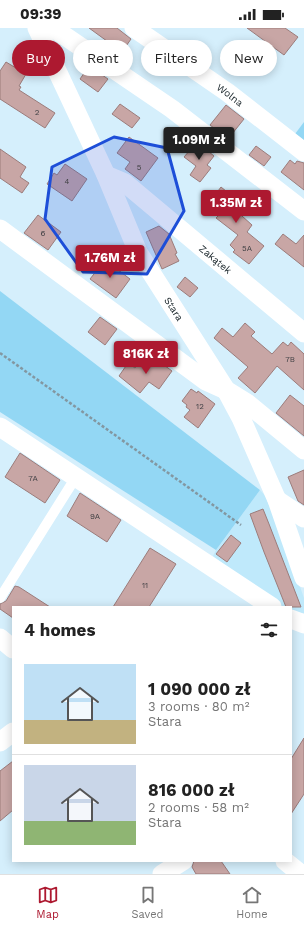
<!DOCTYPE html>
<html lang="en">
<head>
<meta charset="utf-8">
<style>
	:root { --surface:#fff; --page:#f6f6f6; --text:#222; --muted:#767676; --line:#e0e0e0; --accent:#ad1930 }
	body { margin:0; font-family:"Work Sans",sans-serif; background:var(--page); color:var(--text); height:100vh; display:flex; flex-direction:column; font-size:15px; white-space:nowrap }
	* { box-sizing:border-box; margin:0 }
	p { font-size:13px; color:var(--muted) }
	.icon { flex:none; width:22px; height:22px; fill:none; stroke:currentColor; stroke-width:2; stroke-linecap:round; stroke-linejoin:round }
	.map { position:relative; flex:1; overflow:hidden }
	.details { position:absolute; left:12px; top:578px; width:280px; height:256px; display:flex; flex-direction:column; background:var(--surface); border-radius:0px; box-shadow:0 2px 10px #0003 }
	.details>* { flex:none }
	.guide { position:absolute; left:12px; top:12px; width:280px; height:36px; display:flex; gap:8px }
	.price { position:absolute; translate:-50% -34px; padding:0 9px; border-radius:4px; background:var(--accent); color:#fff; font-size:13px; line-height:26px; filter:drop-shadow(0 1px 2px #0008) }
	.price::after { content:''; position:absolute; left:50%; top:24px; width:12px; height:9px; margin-left:-6px; background:inherit; clip-path:polygon(0 0,100% 0,50% 100%) }
	.price.current { background:#222; color:#fff }
	ul { padding:0; list-style:none }
	li { display:flex; align-items:center; gap:12px; height:100px; padding:0 12px }
	li+li { border-top:1px solid var(--line) }
	li span { display:grid; place-items:center; flex:none; width:112px; height:80px; border-radius:0px; color:#555 }
	li>.icon { margin-inline-start:auto }
	span .icon { width:48px; height:48px; fill:#fffc; stroke-width:1 }
	li b { font-size:17px }
	h2 { display:flex; justify-content:space-between; align-items:center; height:48px; padding:0 12px; font-size:17px }
	.pill { padding:0 14px; border-radius:18px; background:var(--surface); box-shadow:0 2px 10px #0003; font-size:14px; line-height:36px }
	.pill.current { background:var(--accent); color:#fff }
	.status { display:flex; justify-content:space-between; align-items:center; height:28px; padding:0 20px; background:var(--surface); direction:ltr }
	.status svg { height:11px; fill:currentColor }
	.tabs { display:flex; justify-content:space-around; align-items:center; height:56px; border-top:1px solid var(--line); background:var(--surface); font-size:11px; color:var(--muted) }
	.tabs a { display:grid; justify-items:center; gap:2px }
	.tabs .current { color:var(--accent) }
	.map>svg:first-child { display:block }
	.built { fill:#bfe9fb }
	.green { fill:#93d7f4 }
	.building { fill:#c8a6a5; stroke:#9c7c7b }
	.lines { fill:none; stroke-linecap:round; stroke-linejoin:round }
	.path { stroke:#8397a1; stroke-width:2.5; stroke-dasharray:3 2; stroke-linecap:butt }
	.service { stroke:#fff; stroke-width:10 }
	.minor { stroke:#fff; stroke-width:19 }
	.marked { fill:#1d4ed8; fill-opacity:0.2; stroke:#1d4ed8; stroke-width:3; stroke-linejoin:round }
	.labels { text-anchor:middle; stroke-width:3; stroke-linejoin:round; paint-order:stroke }
	.number-label { font-size:8px; fill:#404044 }
	.street-label { font-size:10px; fill:#121e23; stroke:#f2f9fc }
</style>
</head>
<body>
<div class="status"><b>09:39</b><svg viewBox="0 0 49 12"><path d="M0 12V9h3v3zM5 12V6h3v6zM10 12V3h3v9zM15 12V0h3v12zM26 1h20v11H26zM47 4h2v5h-2z"/></svg></div>
<div class="map">
<svg width="304" height="846" viewBox="0 0 304 846">
	<rect width="100%" height="100%" fill="#d5effc"/>
	<path class="built" d="M 260,462 L 270,473 L 304,570 L 304,585 L 291,588 L 291,579 L 279,579 L 213,528 L 216,522 Z"/>
	<g class="green">
		<path d="M 304,94 L 304,119 L 292,110 Z"/>
		<path d="M 0,263 L 260,462 L 216,522 L 0,384 Z"/>
	</g>
	<g class="building">
		<path d="M 89,0 L 117,0 L 131,11 L 122,24 Z"/>
		<path d="M 247,0 L 285,0 L 298,9 L 284,27 Z"/>
		<path d="M 6,34 L 26,46 L 19,58 L 21,59 L 19,62 L 55,85 L 45,100 L 0,71 L 0,43 Z"/>
		<path d="M 89,38 L 108,51 L 98,64 L 80,51 Z"/>
		<path d="M 120,76 L 140,90 L 132,100 L 112,86 Z"/>
		<path d="M 226,77 L 244,91 L 228,111 L 210,97 Z"/>
		<path d="M 129,109 L 158,130 L 141,153 L 125,141 L 130,134 L 117,125 Z"/>
		<path d="M 197,114 L 214,128 L 207,137 L 211,140 L 200,154 L 190,147 L 196,138 L 184,129 Z"/>
		<path d="M 256,118 L 271,129 L 264,138 L 249,127 Z"/>
		<path d="M 0,121 L 26,139 L 20,149 L 29,155 L 22,165 L 0,150 Z"/>
		<path d="M 290,132 L 295,136 L 297,133 L 304,135 L 304,162 L 281,144 Z"/>
		<path d="M 65,136 L 87,151 L 72,173 L 47,156 L 54,145 L 57,147 Z"/>
		<path d="M 221,159 L 248,181 L 242,188 L 252,197 L 247,204 L 264,218 L 249,236 L 233,224 L 235,222 L 230,217 L 238,207 L 216,190 L 218,188 L 206,179 Z"/>
		<path d="M 38,187 L 61,204 L 48,222 L 24,205 Z"/>
		<path d="M 159,198 L 169,206 L 177,225 L 175,226 L 179,233 L 162,241 L 146,204 Z"/>
		<path d="M 283,206 L 296,216 L 304,207 L 304,239 L 275,216 Z"/>
		<path d="M 105,232 L 130,251 L 116,270 L 90,251 Z"/>
		<path d="M 185,249 L 198,260 L 190,269 L 177,259 Z"/>
		<path d="M 100,289 L 117,301 L 105,317 L 88,304 Z"/>
		<path d="M 245,295 L 255,304 L 251,308 L 272,326 L 283,314 L 288,318 L 291,314 L 304,326 L 304,362 L 277,338 L 255,365 L 238,350 L 248,339 L 214,310 L 222,300 L 233,309 Z"/>
		<path d="M 152,328 L 172,343 L 159,361 L 149,354 L 140,365 L 119,348 L 128,335 L 135,340 L 138,336 L 143,339 Z"/>
		<path d="M 191,361 L 197,365 L 198,363 L 215,376 L 198,400 L 184,389 L 190,382 L 186,379 L 187,377 L 182,373 Z"/>
		<path d="M 290,367 L 304,378 L 304,408 L 276,385 Z"/>
		<path d="M 20,425 L 60,452 L 45,475 L 5,449 Z"/>
		<path d="M 304,442 L 304,477 L 298,473 L 288,449 Z"/>
		<path d="M 80,465 L 121,492 L 107,514 L 67,488 Z"/>
		<path d="M 263,481 L 269,496 L 301,579 L 286,579 L 264,524 L 250,486 Z"/>
		<path d="M 231,507 L 241,515 L 227,534 L 216,526 Z"/>
		<path d="M 150,520 L 176,536 L 149,579 L 113,579 Z"/>
		<path d="M 15,558 L 19,559 L 50,579 L 13,579 L 13,590 L 0,581 L 0,576 L 6,573 Z"/>
		<path d="M 304,710 L 304,766 L 291,786 L 291,731 Z"/>
		<path d="M 13,733 L 13,782 L 0,793 L 0,743 Z"/>
		<path d="M 194,833 L 221,833 L 230,846 L 196,846 L 192,839 Z"/>
	</g>
	<g class="lines">
		<path class="path" d="M 0,325 L 241,497"/>
		<path class="service" d="M 0,570 L 76,449"/>
		<g class="minor">
			<path id="s1" d="M 37,0 L 106,147 L 138,224 L 226,362 L 241,390 L 277,472 L 304,550"/>
			<path d="M 53,0 L 172,81 L 304,183"/>
			<path id="s2" d="M 134,0 L 227,64 L 304,124"/>
			<path id="s3" d="M 106,147 L 125,155 L 304,305"/>
			<path d="M 0,201 L 206,353 L 226,362 L 247,375 L 304,422"/>
			<path d="M 0,399 L 272,579"/>
			<path d="M 277,472 L 304,490"/>
			<path d="M 291,591 L 304,596"/>
			<path d="M 0,610 L 13,621"/>
			<path d="M 0,714 L 13,704"/>
			<path d="M 285,833 L 301,846"/>
			<path d="M 162,846 L 183,833"/>
		</g>
	</g>
	<path class="marked" d="M 114,109 L 167,120 L 184,183 L 147,246 L 83,244 L 45,191 L 52,139 Z"/>
	<g class="labels">
		<g class="number-label">
			<text x="37" y="87">2</text>
			<text x="139" y="142">5</text>
			<text x="67" y="156">4</text>
			<text x="43" y="208">6</text>
			<text x="247" y="223">5A</text>
			<text x="290" y="334">7B</text>
			<text x="200" y="381">12</text>
			<text x="33" y="453">7A</text>
			<text x="95" y="491">9A</text>
			<text x="145" y="560">11</text>
		</g>
		<g class="street-label">
			<text dy="4" stroke="none"><textPath href="#s2" startOffset="117">Wolna</textPath></text>
			<text dy="4" stroke="none"><textPath href="#s3" startOffset="139">Zakątek</textPath></text>
			<text dy="4" stroke="none"><textPath href="#s1" startOffset="313">Stara</textPath></text>
		</g>
	</g>
</svg>
<b class="price current" style="left:199px;top:133px">1.09M zł</b>
<b class="price" style="left:236px;top:196px">1.35M zł</b>
<b class="price" style="left:110px;top:251px">1.76M zł</b>
<b class="price" style="left:146px;top:347px">816K zł</b>
<div class="guide">
<a class="pill current">Buy</a>
<a class="pill">Rent</a>
<a class="pill">Filters</a>
<a class="pill">New</a>
</div>
<section class="details">
<h2>4 homes<svg class="icon" aria-label="filters" viewBox="0 0 24 24"><path d="M4 7h16M4 17h16"/><circle cx="9" cy="7" r="2"/><circle cx="15" cy="17" r="2"/></svg></h2>
<ul>
<li><span style="background:linear-gradient(#bfe0f5 70%,#c2b280 0)"><svg class="icon" aria-label="home" viewBox="0 0 24 24"><path d="M3 11l9-7 9 7M6 9v11h12V9"/></svg></span><div><b>1 090 000 zł</b><p>3 rooms · 80 m²</p><p>Stara</p></div></li>
<li><span style="background:linear-gradient(#c9d6e8 70%,#8fb573 0)"><svg class="icon" aria-label="home" viewBox="0 0 24 24"><path d="M3 11l9-7 9 7M6 9v11h12V9"/></svg></span><div><b>816 000 zł</b><p>2 rooms · 58 m²</p><p>Stara</p></div></li>
</ul>
</section>
</div>
<nav class="tabs">
<a class="current"><svg class="icon" aria-label="map" viewBox="0 0 24 24"><path d="M3 6l6-2 6 2 6-2v14l-6 2-6-2-6 2zM9 4v14M15 6v14"/></svg>Map</a>
<a><svg class="icon" aria-label="saved" viewBox="0 0 24 24"><path d="M7 4h10v16l-5-4-5 4z"/></svg>Saved</a>
<a><svg class="icon" aria-label="home" viewBox="0 0 24 24"><path d="M3 11l9-7 9 7M6 9v11h12V9"/></svg>Home</a>
</nav>
</body>
</html>
